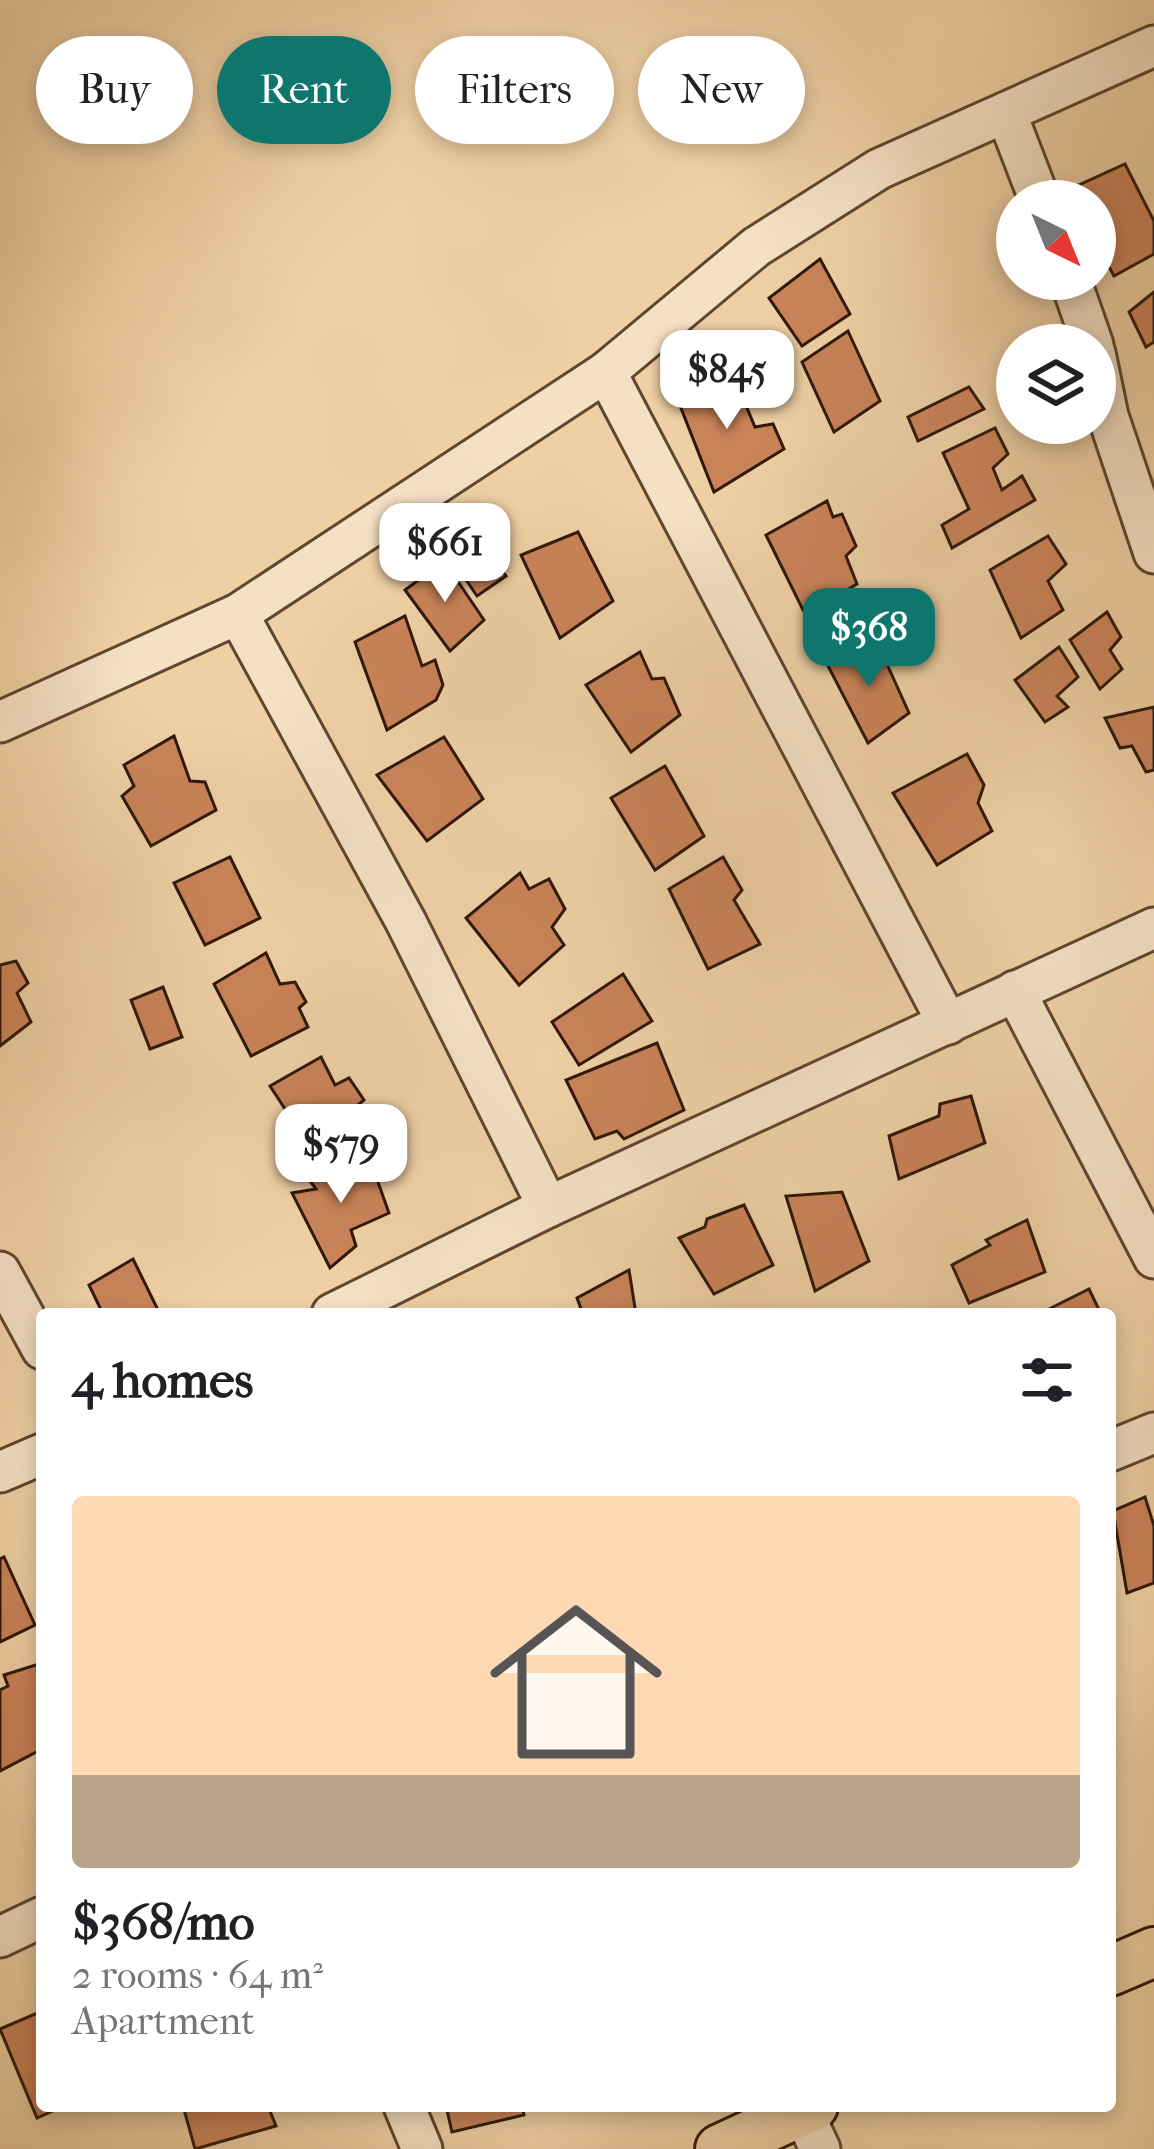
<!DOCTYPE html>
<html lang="en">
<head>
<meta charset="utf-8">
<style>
	:root { --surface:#fff; --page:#f2f2f2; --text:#202124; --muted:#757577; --line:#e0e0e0; --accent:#0f766e }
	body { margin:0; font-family:"IM FELL French Canon",serif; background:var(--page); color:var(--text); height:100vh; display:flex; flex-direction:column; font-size:45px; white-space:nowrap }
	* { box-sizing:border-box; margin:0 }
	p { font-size:39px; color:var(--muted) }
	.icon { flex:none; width:66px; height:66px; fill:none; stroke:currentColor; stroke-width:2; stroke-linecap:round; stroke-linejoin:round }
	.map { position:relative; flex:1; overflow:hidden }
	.details { position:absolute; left:36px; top:1308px; width:1080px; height:804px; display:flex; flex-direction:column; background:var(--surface); border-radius:12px; box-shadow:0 6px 18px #0003 }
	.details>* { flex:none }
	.hud { position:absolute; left:36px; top:36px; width:1083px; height:108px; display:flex; gap:24px }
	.needle { width:78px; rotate:137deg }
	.buttons { position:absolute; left:996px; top:180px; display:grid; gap:24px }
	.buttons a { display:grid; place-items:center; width:120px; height:120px; border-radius:50%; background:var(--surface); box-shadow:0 6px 18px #0003; font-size:60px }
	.price { position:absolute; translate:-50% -102px; padding:0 27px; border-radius:24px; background:#fff; color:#222; font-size:39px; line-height:78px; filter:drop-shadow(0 3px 6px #0008) }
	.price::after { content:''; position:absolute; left:50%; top:72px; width:36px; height:27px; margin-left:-18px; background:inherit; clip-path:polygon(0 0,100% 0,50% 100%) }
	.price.on { background:var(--accent); color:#fff }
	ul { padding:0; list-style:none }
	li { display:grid; align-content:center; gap:24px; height:636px; padding:0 36px }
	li+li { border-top:3px solid var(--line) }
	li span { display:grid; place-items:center; height:372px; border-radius:12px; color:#555 }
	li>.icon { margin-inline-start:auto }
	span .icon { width:216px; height:216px; fill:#fffc; stroke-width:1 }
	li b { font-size:51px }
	h2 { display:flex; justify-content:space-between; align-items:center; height:144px; padding:0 36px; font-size:51px }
	.pill { padding:0 42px; border-radius:54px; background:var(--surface); box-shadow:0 6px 18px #0003; font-size:42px; line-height:108px }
	.pill.on { background:var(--accent); color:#fff }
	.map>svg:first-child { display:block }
	.building { fill:#ca8359; stroke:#2e1808; stroke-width:3 }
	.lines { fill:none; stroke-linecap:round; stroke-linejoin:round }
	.minor-casing { stroke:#5e462f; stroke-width:45 }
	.major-casing { stroke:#2e1808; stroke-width:54 }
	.minor { stroke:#f5e0c4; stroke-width:39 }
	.major { stroke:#efd0a5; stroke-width:48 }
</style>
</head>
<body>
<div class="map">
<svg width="1154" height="2149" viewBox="0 0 1154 2149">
	<rect width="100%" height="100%" fill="#efd0a5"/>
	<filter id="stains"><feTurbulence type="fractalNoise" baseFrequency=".00167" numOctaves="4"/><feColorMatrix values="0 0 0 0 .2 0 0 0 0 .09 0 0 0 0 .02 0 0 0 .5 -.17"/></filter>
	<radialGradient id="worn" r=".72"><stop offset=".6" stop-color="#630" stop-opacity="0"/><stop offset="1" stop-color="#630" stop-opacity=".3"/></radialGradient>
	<g class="building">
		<path d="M 1125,164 L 1154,221 L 1154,254 L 1114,276 L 1095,241 L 1095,201 L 1074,201 L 1068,190 Z"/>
		<path d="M 820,259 L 850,314 L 802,346 L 769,298 Z"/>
		<path d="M 1154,292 L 1154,342 L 1146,347 L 1129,312 Z"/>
		<path d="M 848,331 L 880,401 L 834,432 L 802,362 Z"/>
		<path d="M 733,375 L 755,427 L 773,424 L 784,449 L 714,492 L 677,398 Z"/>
		<path d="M 969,387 L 984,409 L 918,441 L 908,417 Z"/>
		<path d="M 995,428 L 1008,454 L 993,468 L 1002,490 L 1022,476 L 1035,500 L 952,548 L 942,525 L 969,509 L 943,453 Z"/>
		<path d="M 827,501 L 833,517 L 842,514 L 856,546 L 846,556 L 857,584 L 805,614 L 766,535 Z"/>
		<path d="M 578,532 L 613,601 L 560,638 L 521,555 Z"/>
		<path d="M 1048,536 L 1066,564 L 1048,581 L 1063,610 L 1021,638 L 990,570 Z"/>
		<path d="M 483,543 L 506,576 L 477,596 L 454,562 Z"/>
		<path d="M 444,561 L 484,620 L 450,651 L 405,590 Z"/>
		<path d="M 1107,612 L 1121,637 L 1110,650 L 1122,669 L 1100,689 L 1070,640 Z"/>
		<path d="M 405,616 L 422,666 L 435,660 L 443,685 L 436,700 L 387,730 L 355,642 Z"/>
		<path d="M 877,642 L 909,713 L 868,743 L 827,664 Z"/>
		<path d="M 1059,647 L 1078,677 L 1057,696 L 1068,707 L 1045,722 L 1015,680 Z"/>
		<path d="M 640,652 L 652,679 L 664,678 L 680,715 L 631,752 L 586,685 Z"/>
		<path d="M 1154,707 L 1154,770 L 1146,772 L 1132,746 L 1120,748 L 1105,718 Z"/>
		<path d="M 174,736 L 190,781 L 205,782 L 216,810 L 151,846 L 122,796 L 134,786 L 124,765 Z"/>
		<path d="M 444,737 L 483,799 L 427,841 L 377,775 Z"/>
		<path d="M 967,754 L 984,785 L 978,803 L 992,831 L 937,865 L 893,793 Z"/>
		<path d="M 665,766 L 704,836 L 655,870 L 611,798 Z"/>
		<path d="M 230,857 L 260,918 L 205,945 L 174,883 Z"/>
		<path d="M 723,857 L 742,890 L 734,900 L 760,944 L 708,969 L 669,889 Z"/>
		<path d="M 520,873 L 529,889 L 549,879 L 565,909 L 552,927 L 564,945 L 519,985 L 466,918 Z"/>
		<path d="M 266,953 L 280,984 L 295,982 L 306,1002 L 299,1008 L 308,1027 L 251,1056 L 214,984 Z"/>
		<path d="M 16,961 L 28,983 L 17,993 L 31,1022 L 0,1046 L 0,965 Z"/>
		<path d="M 623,974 L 652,1021 L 579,1065 L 552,1022 Z"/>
		<path d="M 163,987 L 182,1037 L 150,1049 L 131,1000 Z"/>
		<path d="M 657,1043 L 684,1110 L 624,1139 L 617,1131 L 595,1139 L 566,1080 Z"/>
		<path d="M 321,1057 L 335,1085 L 349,1078 L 364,1100 L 352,1110 L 356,1121 L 310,1147 L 270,1086 Z"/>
		<path d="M 971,1096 L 985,1143 L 899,1179 L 889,1136 L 939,1116 L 940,1104 Z"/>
		<path d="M 369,1157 L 389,1213 L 351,1230 L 356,1246 L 330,1268 L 292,1193 L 316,1189 L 304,1173 L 323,1162 L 335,1174 Z"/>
		<path d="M 842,1192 L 869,1261 L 815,1291 L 786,1196 Z"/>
		<path d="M 744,1205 L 773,1265 L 714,1294 L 679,1238 L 705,1227 L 707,1219 Z"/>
		<path d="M 1027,1220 L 1045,1272 L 969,1303 L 952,1265 L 990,1245 L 986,1240 Z"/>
		<path d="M 133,1259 L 160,1314 L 103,1314 L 89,1285 Z"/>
		<path d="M 629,1270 L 636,1314 L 583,1314 L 577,1298 Z"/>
		<path d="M 1089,1289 L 1101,1314 L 1039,1314 Z"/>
		<path d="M 1145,1497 L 1154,1526 L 1154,1583 L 1127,1593 L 1113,1511 Z"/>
		<path d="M 4,1557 L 35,1625 L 0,1642 L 0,1559 Z"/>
		<path d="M 42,1663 L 42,1749 L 0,1771 L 0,1690 L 8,1686 L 4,1675 Z"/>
		<path d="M 42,2011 L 42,2106 L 64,2106 L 37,2118 L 0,2029 Z"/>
		<path d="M 183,2106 L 268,2106 L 276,2126 L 195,2149 Z"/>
		<path d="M 446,2106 L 522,2106 L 524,2115 L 452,2132 Z"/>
	</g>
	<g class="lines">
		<g class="minor-casing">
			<g id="minor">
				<path d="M 1007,115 L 1040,201"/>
				<path d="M 1070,279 L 1093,345"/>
				<path d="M 1095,353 L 1108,416 L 1154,553"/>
				<path d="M 606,372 L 948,1024"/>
				<path d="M 238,614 L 406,922 L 548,1207"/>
				<path d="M 0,722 L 238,614 L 606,372 L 756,247 L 879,169 L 1154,46"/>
				<path d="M 1015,991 L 1154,1258"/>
				<path d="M 0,1272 L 42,1349"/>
				<path d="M 332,1314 L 548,1207 L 1154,928"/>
				<path d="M 1110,1451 L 1154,1433"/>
				<path d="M 0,1472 L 42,1454"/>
				<path d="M 0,1937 L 42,1917"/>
				<path d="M 404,2106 L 422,2149"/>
				<path d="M 800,2106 L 820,2149"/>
			</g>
		</g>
		<g class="major-casing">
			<g id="major">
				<path d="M 1110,1971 L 1154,1952"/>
				<path d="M 720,2149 L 813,2106"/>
			</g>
		</g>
		<use href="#minor" class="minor"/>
		<use href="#major" class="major"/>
	</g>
	<rect width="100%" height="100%" filter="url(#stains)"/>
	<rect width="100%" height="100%" fill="url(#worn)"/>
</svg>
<div class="buttons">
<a><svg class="needle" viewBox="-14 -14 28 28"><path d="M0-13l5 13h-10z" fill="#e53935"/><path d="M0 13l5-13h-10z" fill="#757577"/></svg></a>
<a><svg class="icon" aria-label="layers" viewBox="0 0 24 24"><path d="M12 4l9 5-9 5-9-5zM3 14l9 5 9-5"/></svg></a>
</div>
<b class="price" style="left:727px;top:432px">$845</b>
<b class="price" style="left:445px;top:605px">$661</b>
<b class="price on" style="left:869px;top:690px">$368</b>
<b class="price" style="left:341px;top:1206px">$579</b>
<div class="hud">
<a class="pill">Buy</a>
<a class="pill on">Rent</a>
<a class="pill">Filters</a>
<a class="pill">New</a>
</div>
<section class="details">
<h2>4 homes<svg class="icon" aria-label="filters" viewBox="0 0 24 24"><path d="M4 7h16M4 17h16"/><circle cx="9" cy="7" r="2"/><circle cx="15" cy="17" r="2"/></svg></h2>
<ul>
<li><span style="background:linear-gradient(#ffd9b3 75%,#b9a48a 0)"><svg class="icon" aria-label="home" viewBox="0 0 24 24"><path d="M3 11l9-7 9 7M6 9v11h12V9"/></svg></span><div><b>$368/mo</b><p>2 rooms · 64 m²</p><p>Apartment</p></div></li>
</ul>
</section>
</div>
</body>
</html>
